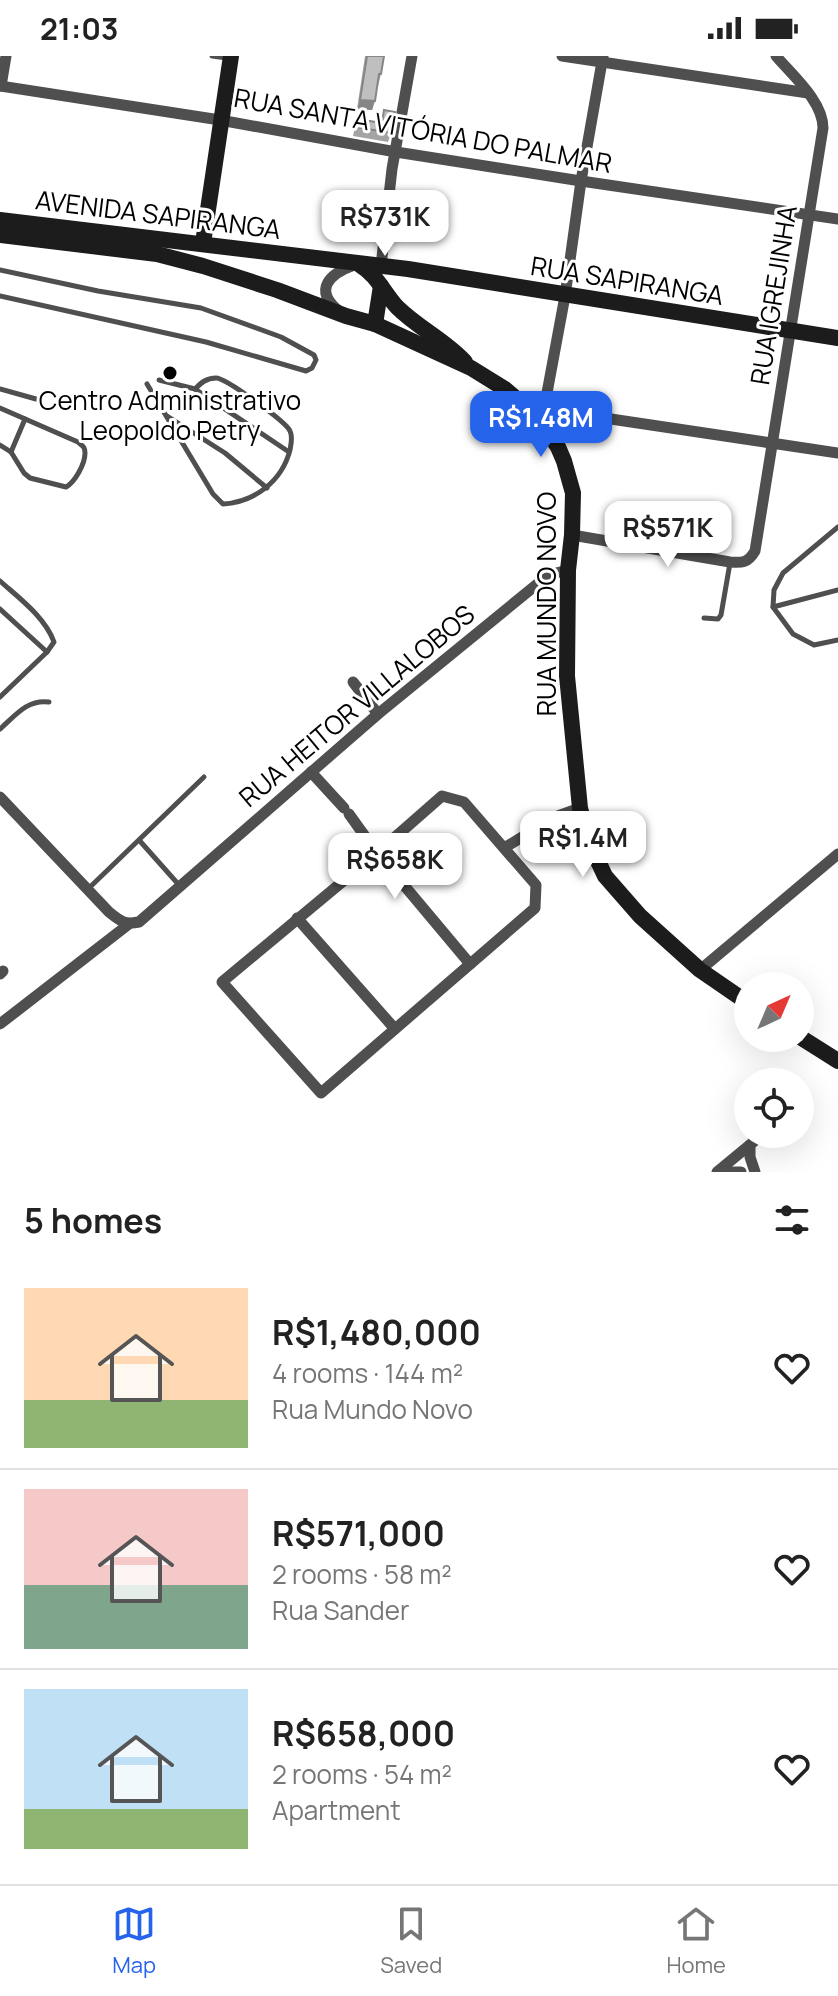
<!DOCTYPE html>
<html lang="en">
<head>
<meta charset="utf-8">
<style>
	:root { --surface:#fff; --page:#f6f6f6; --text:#222; --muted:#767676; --line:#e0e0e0; --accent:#2563eb }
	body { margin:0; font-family:Manrope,sans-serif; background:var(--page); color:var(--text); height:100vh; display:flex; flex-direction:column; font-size:30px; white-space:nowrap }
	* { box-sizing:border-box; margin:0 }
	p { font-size:26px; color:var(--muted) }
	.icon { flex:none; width:44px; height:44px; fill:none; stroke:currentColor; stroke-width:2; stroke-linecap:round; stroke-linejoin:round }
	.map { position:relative; height:1116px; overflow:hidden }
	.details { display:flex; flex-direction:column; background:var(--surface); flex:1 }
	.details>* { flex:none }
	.needle { width:52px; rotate:44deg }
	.controls { position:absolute; left:734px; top:916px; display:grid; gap:16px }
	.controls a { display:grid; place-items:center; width:80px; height:80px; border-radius:50%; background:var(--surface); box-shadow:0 8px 32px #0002; font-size:40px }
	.price { position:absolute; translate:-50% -68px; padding:0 18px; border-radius:16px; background:#fff; color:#222; font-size:26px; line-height:52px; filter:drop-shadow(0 2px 4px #0008) }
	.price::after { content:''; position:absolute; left:50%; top:48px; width:24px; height:18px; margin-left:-12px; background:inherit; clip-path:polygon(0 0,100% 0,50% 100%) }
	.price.active { background:var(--accent); color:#fff }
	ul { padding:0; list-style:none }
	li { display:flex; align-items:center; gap:24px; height:200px; padding:0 24px }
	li+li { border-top:2px solid var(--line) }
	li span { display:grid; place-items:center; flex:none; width:224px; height:160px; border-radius:0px; color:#555 }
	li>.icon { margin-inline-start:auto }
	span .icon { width:96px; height:96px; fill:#fffc; stroke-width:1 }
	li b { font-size:34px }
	h2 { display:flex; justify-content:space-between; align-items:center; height:96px; padding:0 24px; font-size:34px }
	.status { display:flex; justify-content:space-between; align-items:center; height:56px; padding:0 40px; background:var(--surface); direction:ltr }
	.status svg { height:22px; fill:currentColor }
	.tabs { display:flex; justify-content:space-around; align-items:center; height:112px; border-top:2px solid var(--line); background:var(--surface); font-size:22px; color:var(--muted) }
	.tabs a { display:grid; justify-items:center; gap:4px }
	.tabs .active { color:var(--accent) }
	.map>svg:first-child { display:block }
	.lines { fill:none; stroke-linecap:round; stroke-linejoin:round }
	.lane { stroke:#4f4f4f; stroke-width:5 }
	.street { stroke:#4f4f4f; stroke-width:11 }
	.secondary { stroke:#1c1c1c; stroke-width:16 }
	.wall { fill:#a4a4a4 }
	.shaded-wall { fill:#868686 }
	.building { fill:#bfbfbf; stroke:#868686; stroke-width:2 }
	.poi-dot { fill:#000; stroke:#fff; stroke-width:3 }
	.labels { text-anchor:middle; stroke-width:6; stroke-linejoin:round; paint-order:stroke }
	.street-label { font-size:26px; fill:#000; stroke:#fff }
	.poi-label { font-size:26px; fill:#000; stroke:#fff }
</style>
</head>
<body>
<div class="status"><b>21:03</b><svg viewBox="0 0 49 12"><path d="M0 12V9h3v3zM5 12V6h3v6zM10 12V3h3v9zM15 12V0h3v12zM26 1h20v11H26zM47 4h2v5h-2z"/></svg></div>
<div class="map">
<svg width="838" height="1116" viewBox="0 0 838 1116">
	<rect width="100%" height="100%" fill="#fff"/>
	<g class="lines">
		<g class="lane">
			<path d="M 212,0 L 227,2"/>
			<path d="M 0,214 L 98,235 L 201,252 L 281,281 L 314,299 L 316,304 L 312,312 L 306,315 L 206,286 L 0,240"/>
			<path d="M 159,324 L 195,333 L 289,396"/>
			<path d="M 147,328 L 213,438 L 223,448 C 255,446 282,425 290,394 C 291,388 293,381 290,375 C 286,366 226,322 216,322 C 206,322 201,327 195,333"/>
			<path d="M 0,333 L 36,343"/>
			<path d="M 0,352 L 78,386 C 82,390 85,390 85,397 C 85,408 75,426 66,431 L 30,422 L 24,417 L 11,396 L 0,389"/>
			<path d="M 167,360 L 225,397 L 267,432"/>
			<path d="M 11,396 L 25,363"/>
			<path d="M 838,471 L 783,517 L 774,534 L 773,551 L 793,578 L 814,589 L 838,584"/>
			<path d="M 0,525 C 19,542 45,561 54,586 L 47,596 L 0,641"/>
			<path d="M 773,551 L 838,534"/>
			<path d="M 0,553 L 47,596"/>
			<path d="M 704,562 L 718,563 L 721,559 L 730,507"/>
			<path d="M 0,673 C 15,660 27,643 49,646"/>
			<path d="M 139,784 L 179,829"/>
			<path d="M 88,833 L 204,721"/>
		</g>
		<g class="street">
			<path d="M 562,0 L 808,37"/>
			<path d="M 0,30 L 220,64 L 396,96 L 581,125 L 838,163"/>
			<path d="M 1,30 L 6,0"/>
			<path d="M 381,210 L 392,113 L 412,0"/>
			<path d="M 339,255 C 313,234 329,218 354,209"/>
			<path d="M 544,353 L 565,240 L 581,125 L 603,0"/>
			<path d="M 539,357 L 544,353 L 838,397"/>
			<path d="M 572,479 L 730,506 C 742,507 748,507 755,495 L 823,72 C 823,45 792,19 776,0"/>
			<path d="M 353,626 L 378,658"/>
			<path d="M 311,716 L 344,752"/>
			<path d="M 442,740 L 464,746 L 536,829 L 535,852 L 321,1037 L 222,926 L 377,797 Z"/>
			<path d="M 0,741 L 109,856 C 120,865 125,869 139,866 L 378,658 L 541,525 L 556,517 L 568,514"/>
			<path d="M 349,758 L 377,797 L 470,908"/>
			<path d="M 504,792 L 555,761 L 580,752"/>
			<path d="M 297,862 L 395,973"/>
			<path d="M 700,914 L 838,798"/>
			<path d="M 0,918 L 3,915"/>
			<path d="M 0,968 L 129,868"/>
			<path d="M 750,1089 L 750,1101 L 755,1116"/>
			<path d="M 717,1116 L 763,1078"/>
			<path d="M 720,1116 L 741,1116"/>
		</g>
		<g class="secondary">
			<path d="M 0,164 L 408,213 L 838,282"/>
			<path d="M 0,179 L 157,198 L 203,210 L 277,234 L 346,260 L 375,268 L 471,312 L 505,333 L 535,359 L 548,376 L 558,391 L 564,405 L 573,437 L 572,479 L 568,514 L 567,620 L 580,752 L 589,786 L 605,820 L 640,860 L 700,914 L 748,947"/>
			<path d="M 203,187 L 231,0"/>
			<path d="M 360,209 C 377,219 384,237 397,251 C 418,272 445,284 465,306"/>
			<path d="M 375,268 L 381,230"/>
			<path d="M 800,981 L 838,1005"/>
		</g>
	</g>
	<g class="wall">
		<path d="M 365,0 L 384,0 L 381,18 L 372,54 L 357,53 Z"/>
		<path d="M 384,54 L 391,77 L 388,86 L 353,80 L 357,63 L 380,67 Z"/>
	</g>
	<path class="shaded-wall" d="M 360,44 L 375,45 L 372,54 L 357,53 Z"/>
	<g class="building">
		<path d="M 367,0 L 384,0 L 381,18 L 379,18 L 375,45 L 360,44 Z"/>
		<path d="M 384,54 L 395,56 L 391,77 L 356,71 L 357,63 L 382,67 Z"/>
	</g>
	<circle class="poi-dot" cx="170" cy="317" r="8"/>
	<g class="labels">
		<g class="street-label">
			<text transform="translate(423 75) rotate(10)" y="9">RUA SANTA VITÓRIA DO PALMAR</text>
			<text transform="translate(158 159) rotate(7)" y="9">AVENIDA SAPIRANGA</text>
			<text transform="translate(627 225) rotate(9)" y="9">RUA SAPIRANGA</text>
			<text transform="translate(774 239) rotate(-81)" y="9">RUA IGREJINHA</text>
			<text transform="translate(547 548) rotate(-90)" y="9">RUA MUNDO NOVO</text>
			<text transform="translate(357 650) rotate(-40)" y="9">RUA HEITOR VILLALOBOS</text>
		</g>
		<g class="poi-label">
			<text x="170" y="354">Centro Administrativo<tspan x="170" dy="30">Leopoldo Petry</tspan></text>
		</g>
	</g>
</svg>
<div class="controls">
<a><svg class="needle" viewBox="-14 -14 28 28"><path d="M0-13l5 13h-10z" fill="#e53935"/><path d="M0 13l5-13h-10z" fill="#767676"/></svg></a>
<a><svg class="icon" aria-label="locate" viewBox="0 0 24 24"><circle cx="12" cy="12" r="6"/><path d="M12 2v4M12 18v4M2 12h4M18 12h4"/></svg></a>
</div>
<b class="price" style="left:385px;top:202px">R$731K</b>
<b class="price active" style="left:541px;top:403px">R$1.48M</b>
<b class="price" style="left:668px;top:513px">R$571K</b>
<b class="price" style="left:583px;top:823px">R$1.4M</b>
<b class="price" style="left:395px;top:845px">R$658K</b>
</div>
<section class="details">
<h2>5 homes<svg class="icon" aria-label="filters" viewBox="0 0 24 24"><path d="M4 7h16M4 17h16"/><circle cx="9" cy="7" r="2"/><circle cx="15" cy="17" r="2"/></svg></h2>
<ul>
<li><span style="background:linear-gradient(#ffd9b3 70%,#8fb573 0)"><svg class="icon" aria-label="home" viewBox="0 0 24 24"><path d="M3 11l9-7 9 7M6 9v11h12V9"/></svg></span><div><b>R$1,480,000</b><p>4 rooms · 144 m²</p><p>Rua Mundo Novo</p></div><svg class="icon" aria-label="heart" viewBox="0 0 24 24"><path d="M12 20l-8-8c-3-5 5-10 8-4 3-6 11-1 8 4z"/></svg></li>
<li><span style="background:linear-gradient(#f6c9c9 60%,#7fa58c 0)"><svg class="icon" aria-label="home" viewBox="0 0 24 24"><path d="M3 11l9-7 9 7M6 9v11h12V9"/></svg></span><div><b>R$571,000</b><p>2 rooms · 58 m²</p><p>Rua Sander</p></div><svg class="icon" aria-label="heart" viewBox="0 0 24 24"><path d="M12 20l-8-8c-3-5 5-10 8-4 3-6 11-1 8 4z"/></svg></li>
<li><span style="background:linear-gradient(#bfe0f5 75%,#8fb573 0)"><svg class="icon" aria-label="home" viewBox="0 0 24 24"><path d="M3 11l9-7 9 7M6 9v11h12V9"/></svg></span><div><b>R$658,000</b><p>2 rooms · 54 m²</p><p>Apartment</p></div><svg class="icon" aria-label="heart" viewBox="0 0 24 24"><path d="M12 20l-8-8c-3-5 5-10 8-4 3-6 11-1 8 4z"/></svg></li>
</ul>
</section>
<nav class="tabs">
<a class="active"><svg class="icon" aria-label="map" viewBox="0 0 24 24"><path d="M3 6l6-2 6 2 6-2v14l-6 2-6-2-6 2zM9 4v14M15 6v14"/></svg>Map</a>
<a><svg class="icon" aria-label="saved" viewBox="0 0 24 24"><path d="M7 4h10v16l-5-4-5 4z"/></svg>Saved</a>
<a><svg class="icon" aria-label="home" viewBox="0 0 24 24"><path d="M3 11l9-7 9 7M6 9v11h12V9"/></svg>Home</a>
</nav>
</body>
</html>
